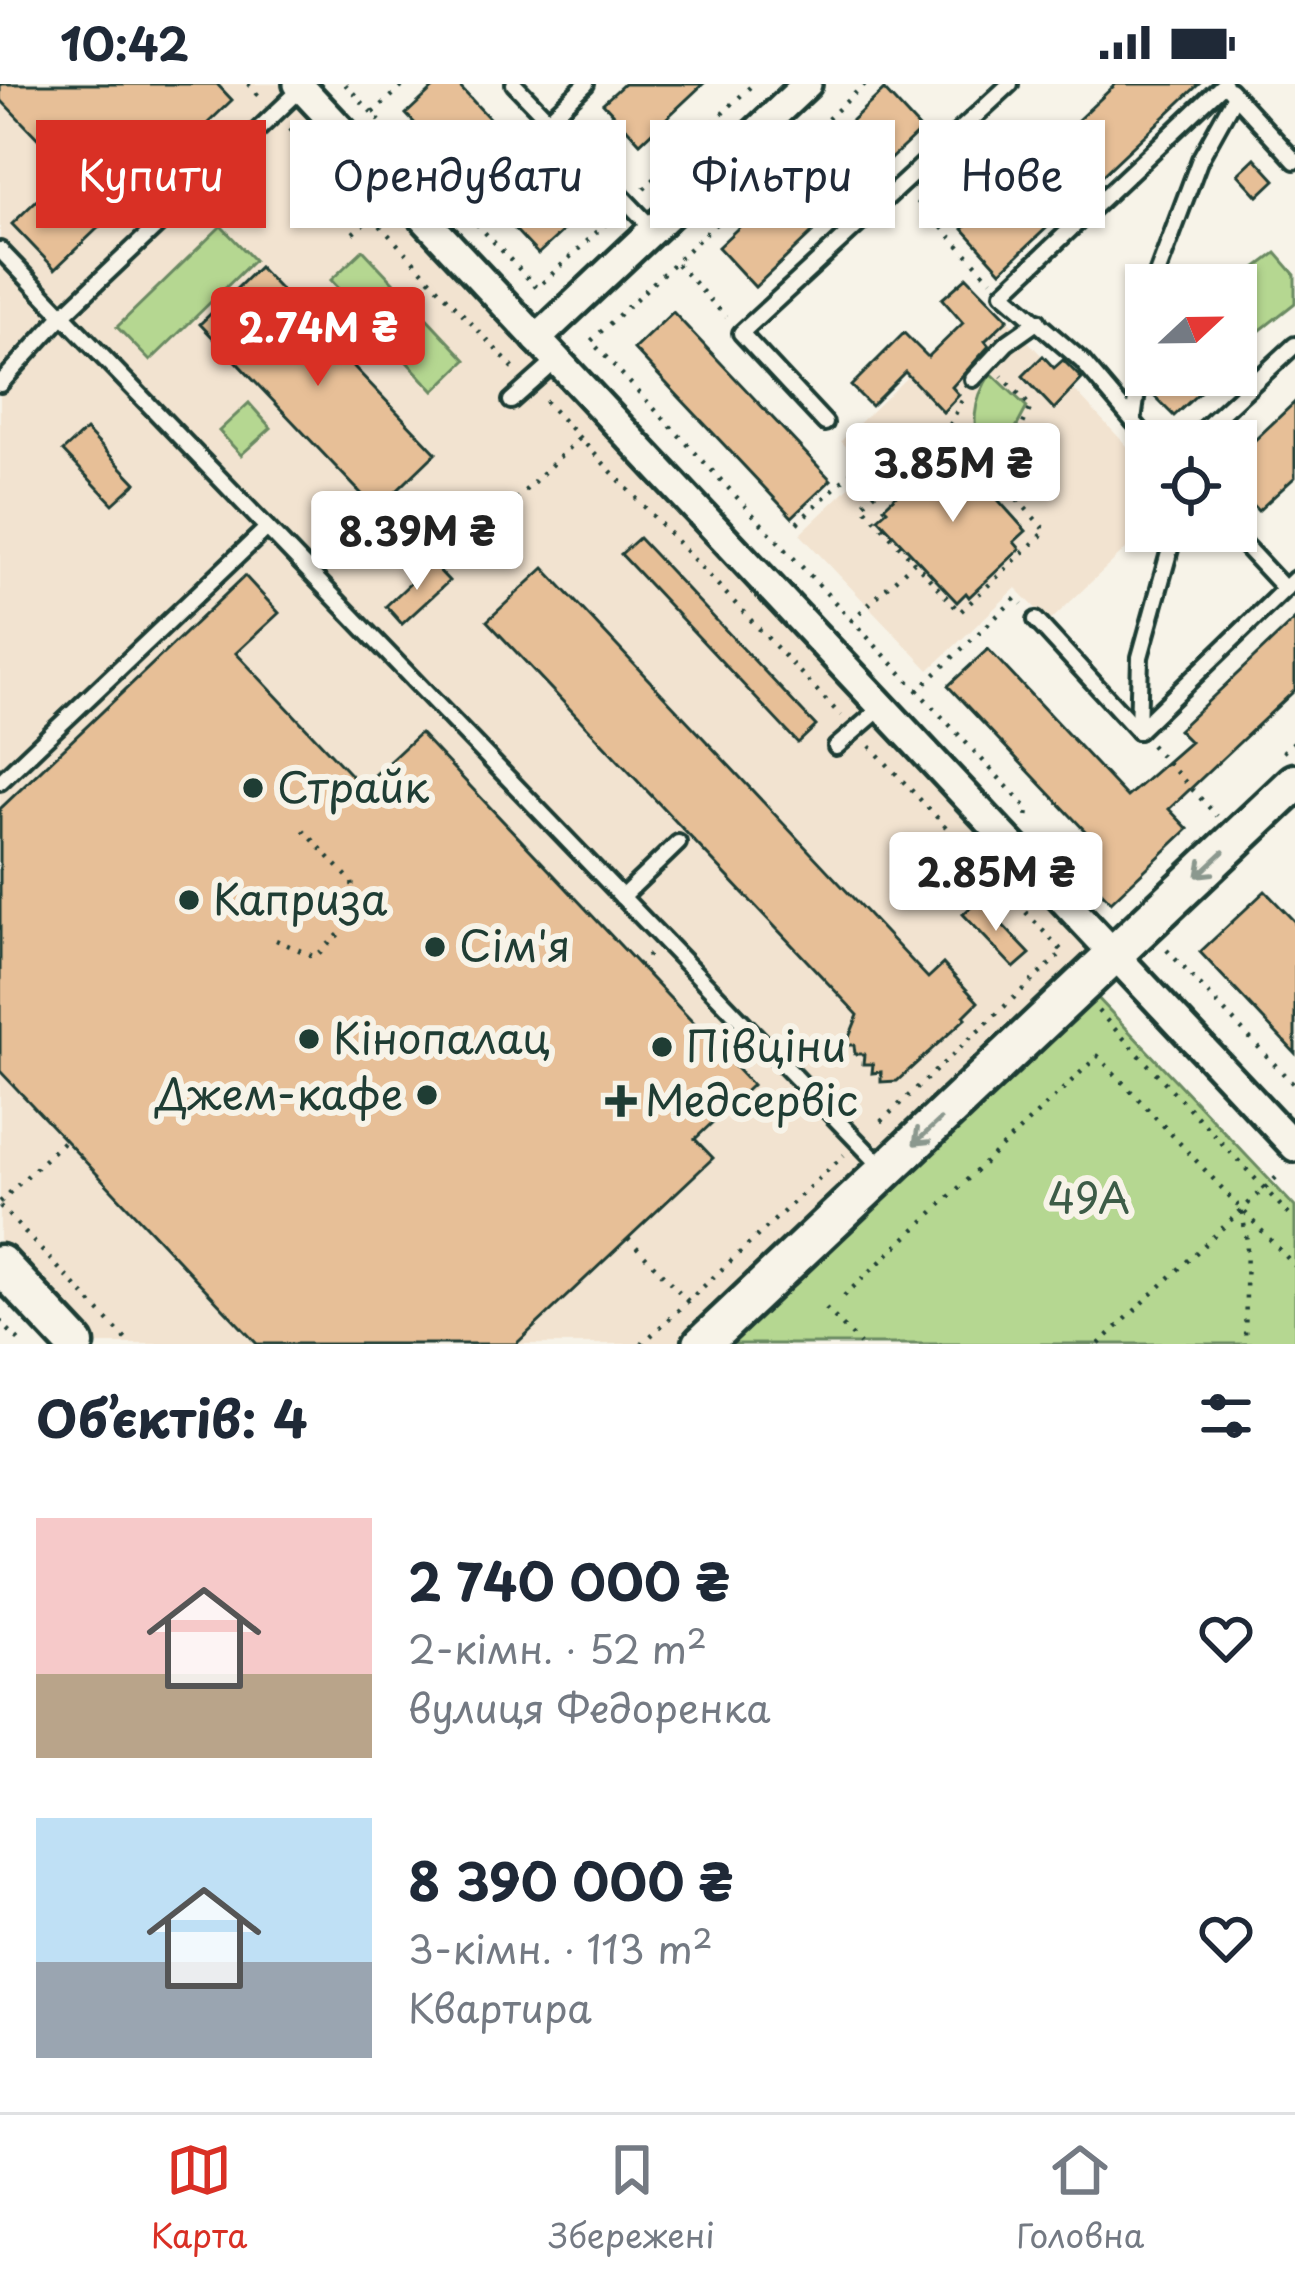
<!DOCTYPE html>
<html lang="uk">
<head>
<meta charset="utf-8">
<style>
	:root { --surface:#fff; --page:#f2f2f3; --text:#1f2937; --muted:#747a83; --line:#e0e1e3; --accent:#d93025 }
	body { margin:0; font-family:"Playpen Sans",sans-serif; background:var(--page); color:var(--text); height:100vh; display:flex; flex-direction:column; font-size:45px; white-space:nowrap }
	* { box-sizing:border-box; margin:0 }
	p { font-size:39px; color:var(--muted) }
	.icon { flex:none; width:66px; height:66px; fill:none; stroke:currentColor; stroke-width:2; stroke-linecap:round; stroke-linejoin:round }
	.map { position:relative; height:1260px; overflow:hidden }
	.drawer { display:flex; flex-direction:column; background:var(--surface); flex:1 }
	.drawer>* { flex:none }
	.banner { position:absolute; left:36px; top:36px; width:1224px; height:108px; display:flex; gap:24px }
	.needle { width:78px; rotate:68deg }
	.fabs { position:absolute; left:1125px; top:180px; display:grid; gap:24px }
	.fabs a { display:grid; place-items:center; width:132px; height:132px; border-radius:0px; background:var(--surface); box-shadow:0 3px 9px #0004; font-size:60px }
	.price { position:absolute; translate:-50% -102px; padding:0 27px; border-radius:12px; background:#fff; color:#222; font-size:39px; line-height:78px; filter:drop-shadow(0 3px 6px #0008) }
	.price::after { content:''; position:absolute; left:50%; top:72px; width:36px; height:27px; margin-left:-18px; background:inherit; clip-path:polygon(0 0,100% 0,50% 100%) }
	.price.current { background:var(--accent); color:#fff }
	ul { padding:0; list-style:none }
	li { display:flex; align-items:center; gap:36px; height:300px; padding:0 36px }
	li span { display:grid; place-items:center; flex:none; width:336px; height:240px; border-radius:0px; color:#555 }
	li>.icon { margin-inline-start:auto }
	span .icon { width:144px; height:144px; fill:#fffc; stroke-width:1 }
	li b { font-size:51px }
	h2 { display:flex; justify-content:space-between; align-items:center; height:144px; padding:0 36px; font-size:51px }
	.chip { padding:0 42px; border-radius:0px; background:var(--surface); box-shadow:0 3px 9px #0004; font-size:42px; line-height:108px }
	.chip.current { background:var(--accent); color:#fff }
	.status { display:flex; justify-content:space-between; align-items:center; height:84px; padding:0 60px; background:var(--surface); direction:ltr }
	.status svg { height:33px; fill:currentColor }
	.menu { display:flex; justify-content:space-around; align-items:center; height:168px; border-top:3px solid var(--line); background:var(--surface); font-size:33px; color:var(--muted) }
	.menu a { display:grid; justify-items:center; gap:6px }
	.menu .current { color:var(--accent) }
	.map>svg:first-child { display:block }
	.built { fill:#f2e3d0 }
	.green { fill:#b5d791; stroke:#6a8a62; stroke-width:3 }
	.building { fill:#e7bf97; stroke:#1f3d34; stroke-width:3 }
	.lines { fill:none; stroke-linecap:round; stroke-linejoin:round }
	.lane-casing { stroke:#1f3d34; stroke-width:22 }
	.street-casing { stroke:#1f3d34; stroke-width:36 }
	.secondary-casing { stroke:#1f3d34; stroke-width:45 }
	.path { stroke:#1f3d34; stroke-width:4.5; stroke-dasharray:3 9; stroke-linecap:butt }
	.lane { stroke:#f7f3e8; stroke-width:14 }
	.street { stroke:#f7f3e8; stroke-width:27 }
	.secondary { stroke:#f7f3e8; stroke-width:36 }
	.oneway { stroke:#8b988e }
	.poi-dot { fill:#1f3d34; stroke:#f7f3e8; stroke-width:4.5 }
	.labels { text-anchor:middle; stroke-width:12; stroke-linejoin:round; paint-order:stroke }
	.poi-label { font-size:42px; fill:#1f3d34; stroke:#f7f3e8; text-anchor:start }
	.park-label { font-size:42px; fill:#3d5c47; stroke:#f7f3e8 }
</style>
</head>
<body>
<div class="status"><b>10:42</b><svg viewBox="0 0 49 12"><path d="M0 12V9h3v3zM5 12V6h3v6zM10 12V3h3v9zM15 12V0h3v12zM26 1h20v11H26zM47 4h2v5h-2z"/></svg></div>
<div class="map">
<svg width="1295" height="1260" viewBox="0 0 1295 1260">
	<rect width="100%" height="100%" fill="#f7f3e8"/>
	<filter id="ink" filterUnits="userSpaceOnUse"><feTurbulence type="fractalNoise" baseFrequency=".00833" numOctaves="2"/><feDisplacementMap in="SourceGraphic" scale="24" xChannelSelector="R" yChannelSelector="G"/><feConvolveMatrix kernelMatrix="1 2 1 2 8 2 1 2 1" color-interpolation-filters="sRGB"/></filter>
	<g filter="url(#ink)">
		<g class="built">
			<path d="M 0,0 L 280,0 L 1097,868 L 681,1260 L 95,1260 L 0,1159 Z"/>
			<path d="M 988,215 L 1146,382 L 1146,446 L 1049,538 L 1016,504 L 929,586 L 800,450 L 867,386 L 841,357 Z"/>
		</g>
		<g class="green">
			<path d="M 221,142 L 254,176 L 150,277 L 117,243 Z"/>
			<path d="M 363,166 L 466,276 L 434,307 L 331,196 Z"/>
			<path d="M 1276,169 L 1295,191 L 1295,219 L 1253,252 L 1236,223 L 1233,201 Z"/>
			<path d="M 991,289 L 1027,323 L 1009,357 L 991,372 C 965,349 975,313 991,289 Z"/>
			<path d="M 249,319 L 271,344 L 241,371 L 219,347 Z"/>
			<path d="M 1094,910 L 1295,1123 L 1295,1260 L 724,1260 Z"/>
		</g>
		<g class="building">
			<path d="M 0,0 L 217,0 L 232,16 L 55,185 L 12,140 L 68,86 L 0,15 Z"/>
			<path d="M 438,0 L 457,0 L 580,131 L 538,170 L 406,30 Z"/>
			<path d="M 624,0 L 703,0 L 640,59 L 603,19 Z"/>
			<path d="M 1116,0 L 1199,0 L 1001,187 L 963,145 Z"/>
			<path d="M 884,6 L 921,46 L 755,203 L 718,163 Z"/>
			<path d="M 1255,74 L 1275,96 L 1258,112 L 1238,90 Z"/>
			<path d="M 259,183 L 436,369 L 377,426 L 200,240 Z"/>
			<path d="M 967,193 L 1008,235 L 985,257 L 989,262 L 952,303 L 959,311 L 943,328 L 905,288 L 871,322 L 851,302 L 904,249 L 928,273 L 963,239 L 942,215 Z"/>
			<path d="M 673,228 L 831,396 L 792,433 L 634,265 Z"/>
			<path d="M 1043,272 L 1054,284 L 1063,276 L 1082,295 L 1054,325 L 1023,292 Z"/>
			<path d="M 1174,291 L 1218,291 L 1174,332 L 1153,311 Z"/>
			<path d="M 1295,318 L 1295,393 L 1258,427 L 1236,403 L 1236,374 Z"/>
			<path d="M 86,346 L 136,399 L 113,420 L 63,367 Z"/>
			<path d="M 949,361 L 1026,447 L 1014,458 L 1020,465 L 969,513 L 966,509 L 957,518 L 878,434 L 887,426 L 884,423 Z"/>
			<path d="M 639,454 L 816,642 L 798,659 L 621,470 Z"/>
			<path d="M 432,479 L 449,497 L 402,540 L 386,522 Z"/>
			<path d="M 544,484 L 928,894 L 943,880 L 978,918 L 964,932 L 966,934 L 897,997 L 881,998 L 881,988 L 872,989 L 873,980 L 863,980 L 864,970 L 855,970 L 854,961 L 846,961 L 858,931 L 487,537 Z"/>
			<path d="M 245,492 L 279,529 L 236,569 L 362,703 L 420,649 L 752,1001 L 695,1055 L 713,1074 L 516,1260 L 257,1260 L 0,987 L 0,725 Z"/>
			<path d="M 1295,535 L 1295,606 L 1169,725 L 1188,745 L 1111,818 L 1065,770 L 1087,749 L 948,602 L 988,565 L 1127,713 L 1190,658 L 1178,646 Z"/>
			<path d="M 1265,807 L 1295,838 L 1295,969 L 1200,868 Z"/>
			<path d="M 979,816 L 1030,870 L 1014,884 L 963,830 Z"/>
		</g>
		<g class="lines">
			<g class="lane-casing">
				<g id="lane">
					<path d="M 514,0 L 653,145"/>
					<path d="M 1230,6 L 1295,77"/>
					<path d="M 548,36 L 586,0"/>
					<path d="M 0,166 L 882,1083"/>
					<path d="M 1153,201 L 1200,75 L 1235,12"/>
					<path d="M 973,295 L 1007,259 L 1038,237"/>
					<path d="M 0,300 L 63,231 L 302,4"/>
					<path d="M 511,317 L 557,276"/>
					<path d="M 1133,337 L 1146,240"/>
					<path d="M 825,339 L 741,249 L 1010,0"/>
					<path d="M 1150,357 L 1082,277 L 1003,209 L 1224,0"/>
					<path d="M 1191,357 L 1295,261"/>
					<path d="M 1231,447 L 1285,505"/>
					<path d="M 1036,536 L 1138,647"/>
					<path d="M 1138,647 L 1295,495"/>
					<path d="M 1138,647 L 1140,573 L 1175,447"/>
					<path d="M 836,663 L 882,623"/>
					<path d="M 0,698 L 267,444"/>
					<path d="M 622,813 L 678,759"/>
				</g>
			</g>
			<g class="street-casing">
				<g id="street">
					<path d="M 298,0 L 1295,1063"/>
					<path d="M 537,255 L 807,0"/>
				</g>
			</g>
			<g class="secondary-casing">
				<g id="secondary">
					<path d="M 0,1180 L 75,1260"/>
					<path d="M 702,1260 L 1295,699"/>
				</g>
			</g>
			<g class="path">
				<path d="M 248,0 L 262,15"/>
				<path d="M 345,0 L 537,204 L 613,133"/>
				<path d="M 865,0 L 591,257 L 1028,725 L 1027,735"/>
				<path d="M 373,29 L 405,0"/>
				<path d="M 290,45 L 516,287"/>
				<path d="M 644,105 L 753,0"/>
				<path d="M 917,117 L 991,196"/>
				<path d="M 353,149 L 372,133"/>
				<path d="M 677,180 L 726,233"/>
				<path d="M 545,317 L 841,632"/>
				<path d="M 950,341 L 963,314"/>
				<path d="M 998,394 L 1031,323 L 1002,292"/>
				<path d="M 797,439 L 855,385"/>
				<path d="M 456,474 L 579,354"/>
				<path d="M 851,537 L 914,478 L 960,528 L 1046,447 L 950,341 L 862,421 L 914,478"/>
				<path d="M 917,607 L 1016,514 L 1022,520"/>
				<path d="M 1151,661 L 1217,732"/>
				<path d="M 870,662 L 1063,868 L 875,1043"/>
				<path d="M 1283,668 L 1295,657"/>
				<path d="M 276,856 L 315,873 L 357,833 L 352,798 L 298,740"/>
				<path d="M 1167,866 L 1295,1002"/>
				<path d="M 638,881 L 651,869"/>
				<path d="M 1098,927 L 1295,1137"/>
				<path d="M 0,1118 L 65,1056"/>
				<path d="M 0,1122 L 130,1260"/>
				<path d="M 1242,1128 L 1247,1157 L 1245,1260"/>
				<path d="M 628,1154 L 688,1217"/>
				<path d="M 844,1212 L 1098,972 L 1295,1182"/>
				<path d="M 826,1224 L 860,1260"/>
				<path d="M 0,1237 L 22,1260"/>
				<path d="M 642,1260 L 844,1071"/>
				<path d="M 1099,1260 L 1282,1088"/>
			</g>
			<use href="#lane" class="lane"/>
			<use href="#street" class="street"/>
			<use href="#secondary" class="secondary"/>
		</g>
		<defs><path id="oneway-shaft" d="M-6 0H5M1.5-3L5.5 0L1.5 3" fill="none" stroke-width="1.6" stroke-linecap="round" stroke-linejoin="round" transform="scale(3)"/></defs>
		<g class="oneway">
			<use href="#oneway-shaft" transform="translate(1210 780) rotate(137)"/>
			<use href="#oneway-shaft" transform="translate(927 1048) rotate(137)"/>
		</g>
	</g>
	<g class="poi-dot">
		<circle cx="253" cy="704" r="12"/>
		<circle cx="189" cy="816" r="12"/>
		<circle cx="435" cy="863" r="12"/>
		<circle cx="309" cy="955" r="12"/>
		<circle cx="662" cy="963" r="12"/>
		<circle cx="427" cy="1011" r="12"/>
		<path d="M615 999h12v12h12v12h-12v12h-12v-12h-12v-12h12z"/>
	</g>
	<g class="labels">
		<g class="poi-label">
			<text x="277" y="719">Страйк</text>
			<text x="213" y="831">Каприза</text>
			<text x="459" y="878">Сім'я</text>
			<text x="333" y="970">Кінопалац</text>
			<text x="686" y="978">Півціни</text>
			<text x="403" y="1026" text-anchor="end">Джем-кафе</text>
			<text x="645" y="1032">Медсервіс</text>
		</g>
		<g class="park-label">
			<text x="1089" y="1130">49А</text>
		</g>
	</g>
</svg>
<div class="fabs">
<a><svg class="needle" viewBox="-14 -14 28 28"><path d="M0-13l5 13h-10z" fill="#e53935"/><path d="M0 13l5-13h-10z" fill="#747a83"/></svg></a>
<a><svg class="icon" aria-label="locate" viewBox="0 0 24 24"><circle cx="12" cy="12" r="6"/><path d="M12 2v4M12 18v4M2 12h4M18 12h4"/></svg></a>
</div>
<b class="price current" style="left:318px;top:305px">2.74M ₴</b>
<b class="price" style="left:953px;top:441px">3.85M ₴</b>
<b class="price" style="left:417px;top:509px">8.39M ₴</b>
<b class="price" style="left:996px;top:850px">2.85M ₴</b>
<div class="banner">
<a class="chip current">Купити</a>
<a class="chip">Орендувати</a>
<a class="chip">Фільтри</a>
<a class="chip">Нове</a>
</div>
</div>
<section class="drawer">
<h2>Об’єктів: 4<svg class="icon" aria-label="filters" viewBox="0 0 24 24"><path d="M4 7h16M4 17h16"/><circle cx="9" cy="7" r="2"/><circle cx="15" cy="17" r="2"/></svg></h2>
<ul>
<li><span style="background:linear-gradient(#f6c9c9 65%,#b9a48a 0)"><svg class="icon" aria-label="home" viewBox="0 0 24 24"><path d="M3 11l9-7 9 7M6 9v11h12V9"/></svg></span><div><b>2 740 000 ₴</b><p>2-кімн. · 52 m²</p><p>вулиця Федоренка</p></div><svg class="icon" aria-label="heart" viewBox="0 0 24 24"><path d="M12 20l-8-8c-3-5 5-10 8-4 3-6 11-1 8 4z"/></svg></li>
<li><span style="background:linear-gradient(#bfe0f5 60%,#9aa5b1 0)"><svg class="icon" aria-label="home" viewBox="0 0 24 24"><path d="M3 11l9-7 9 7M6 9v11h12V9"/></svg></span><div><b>8 390 000 ₴</b><p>3-кімн. · 113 m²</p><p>Квартира</p></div><svg class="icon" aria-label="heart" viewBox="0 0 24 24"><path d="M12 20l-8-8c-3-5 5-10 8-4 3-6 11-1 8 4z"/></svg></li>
</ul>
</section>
<nav class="menu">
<a class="current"><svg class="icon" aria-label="map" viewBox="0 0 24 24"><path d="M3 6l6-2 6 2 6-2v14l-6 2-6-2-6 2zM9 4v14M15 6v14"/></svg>Карта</a>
<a><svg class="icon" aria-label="saved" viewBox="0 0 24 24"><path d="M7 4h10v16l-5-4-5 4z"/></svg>Збережені</a>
<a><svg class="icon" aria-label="home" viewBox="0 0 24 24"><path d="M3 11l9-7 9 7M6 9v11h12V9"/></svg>Головна</a>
</nav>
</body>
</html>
